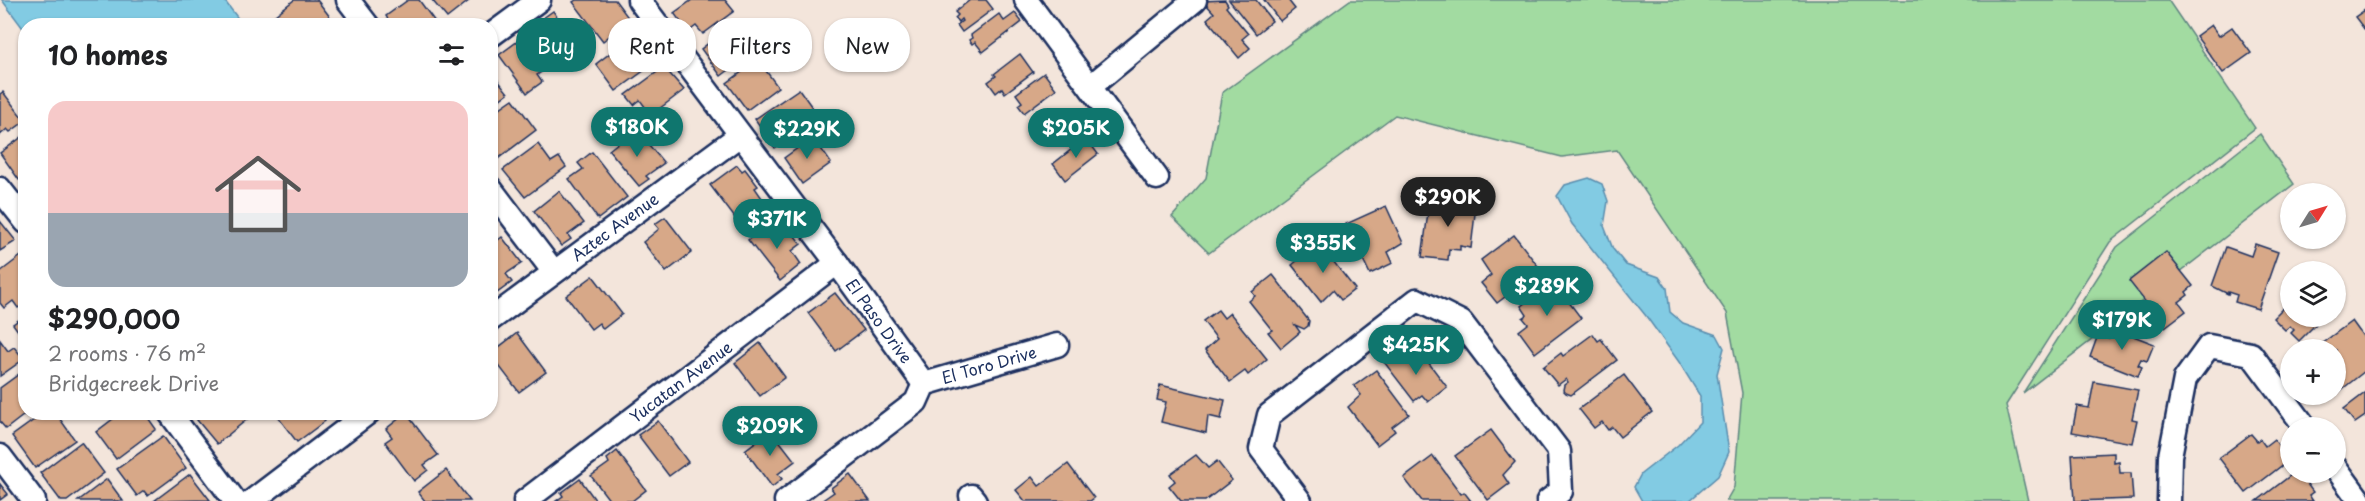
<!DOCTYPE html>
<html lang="en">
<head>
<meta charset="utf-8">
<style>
	:root { --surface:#fff; --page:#f6f6f6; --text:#202124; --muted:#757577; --line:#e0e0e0; --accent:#0f766e }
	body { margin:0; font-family:"Playpen Sans",sans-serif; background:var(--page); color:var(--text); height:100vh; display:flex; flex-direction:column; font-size:22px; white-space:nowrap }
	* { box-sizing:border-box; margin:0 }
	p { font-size:20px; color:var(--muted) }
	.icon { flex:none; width:33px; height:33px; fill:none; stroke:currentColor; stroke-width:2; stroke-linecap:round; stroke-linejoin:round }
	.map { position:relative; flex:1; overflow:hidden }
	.sheet { position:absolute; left:18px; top:18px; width:480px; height:402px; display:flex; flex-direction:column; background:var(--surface); border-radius:24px; box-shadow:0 2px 4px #0004 }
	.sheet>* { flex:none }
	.top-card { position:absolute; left:516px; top:18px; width:570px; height:54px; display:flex; gap:12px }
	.needle { width:39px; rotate:53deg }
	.fabs { position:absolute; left:2280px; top:183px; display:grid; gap:12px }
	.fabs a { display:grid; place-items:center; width:66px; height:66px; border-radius:50%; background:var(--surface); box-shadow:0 2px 4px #0004; font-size:30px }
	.price { position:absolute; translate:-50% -51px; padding:0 14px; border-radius:21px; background:var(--accent); color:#fff; font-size:20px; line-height:39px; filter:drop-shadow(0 2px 3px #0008) }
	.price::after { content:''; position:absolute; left:50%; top:36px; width:18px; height:14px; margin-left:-9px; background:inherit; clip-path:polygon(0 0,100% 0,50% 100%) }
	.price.selected { background:#222; color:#fff }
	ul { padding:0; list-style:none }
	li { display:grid; align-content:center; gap:12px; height:318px; padding:0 30px }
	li+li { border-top:2px solid var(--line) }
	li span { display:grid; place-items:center; height:186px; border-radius:18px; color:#555 }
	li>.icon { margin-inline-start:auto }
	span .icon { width:108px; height:108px; fill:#fffc; stroke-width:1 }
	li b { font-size:26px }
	h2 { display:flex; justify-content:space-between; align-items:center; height:72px; padding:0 30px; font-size:26px }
	.pill { padding:0 21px; border-radius:24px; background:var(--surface); box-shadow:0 2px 4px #0004; font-size:21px; line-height:54px }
	.pill.selected { background:var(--accent); color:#fff }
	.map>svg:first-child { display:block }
	.green { fill:#a2dba1; stroke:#5e8580; stroke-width:1.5 }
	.water { fill:#82cbe3; stroke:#598dae; stroke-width:1.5 }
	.building { fill:#d7a888; stroke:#1b2f5e; stroke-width:1.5 }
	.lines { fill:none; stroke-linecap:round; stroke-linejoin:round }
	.minor-casing { stroke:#1b2f5e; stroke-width:27 }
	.minor { stroke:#fff; stroke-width:22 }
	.labels { text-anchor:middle; stroke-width:4.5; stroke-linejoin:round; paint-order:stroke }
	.street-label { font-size:16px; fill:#1b2f5e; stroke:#fff }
</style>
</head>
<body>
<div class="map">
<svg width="2365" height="501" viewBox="0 0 2365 501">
	<rect width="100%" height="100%" fill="#f3e5db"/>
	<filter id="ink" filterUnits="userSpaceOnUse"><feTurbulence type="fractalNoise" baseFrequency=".0167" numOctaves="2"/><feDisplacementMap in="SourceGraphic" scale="12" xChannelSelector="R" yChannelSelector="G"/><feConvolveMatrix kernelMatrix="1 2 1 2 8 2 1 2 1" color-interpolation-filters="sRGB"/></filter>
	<g filter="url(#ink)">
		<g class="green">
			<path d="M 1350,0 L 2168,0 L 2255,128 L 2110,242 L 2006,405 L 2028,501 L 1726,501 L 1734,487 L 1742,393 L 1727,313 L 1617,150 L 1562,157 L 1395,115 L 1209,253 L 1172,217 L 1206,178 L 1222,93 Z"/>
			<path d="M 2260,134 L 2294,184 L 2023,393 L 2117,247 Z"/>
		</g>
		<g class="water">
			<path d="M 2,0 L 224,0 L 243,25 L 26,26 L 25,31 Z"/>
			<path d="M 1589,178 L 1602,184 L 1608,201 L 1604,226 L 1613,249 L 1626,265 L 1659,277 L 1667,288 L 1670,312 L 1683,323 L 1717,335 L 1724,348 L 1717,374 L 1729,452 L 1718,476 L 1689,501 L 1642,501 L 1634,487 L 1641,474 L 1678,445 L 1700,422 L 1700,396 L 1679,362 L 1646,316 L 1572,224 L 1557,196 L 1565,185 Z"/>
		</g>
		<g class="building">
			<path d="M 294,0 L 317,0 L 330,17 L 319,26 L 273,26 L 269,20 Z"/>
			<path d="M 408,0 L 419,0 L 438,26 L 392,26 L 386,16 Z"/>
			<path d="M 432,0 L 470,0 L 447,18 Z"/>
			<path d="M 576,0 L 615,0 L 630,20 L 603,41 L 573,2 Z"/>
			<path d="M 692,0 L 725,0 L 734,11 L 703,34 L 696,26 L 688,32 L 674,13 Z"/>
			<path d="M 970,0 L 986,0 L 993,9 L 962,32 L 957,25 L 962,21 L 961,19 L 958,22 L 955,18 L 958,15 L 955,12 Z"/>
			<path d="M 1225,0 L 1228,5 L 1226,7 L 1248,34 L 1242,39 L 1250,48 L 1239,58 L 1207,19 L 1214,13 L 1203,1 Z"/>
			<path d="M 1229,0 L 1256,0 L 1272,21 L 1256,34 Z"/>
			<path d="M 1264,0 L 1288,0 L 1295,9 L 1280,21 Z"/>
			<path d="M 2365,10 L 2365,30 L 2355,17 Z"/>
			<path d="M 553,11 L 560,21 L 563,19 L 569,21 L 575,19 L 593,44 L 581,53 L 576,45 L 557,59 L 532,26 Z"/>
			<path d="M 1015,13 L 1022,22 L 983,52 L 975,42 L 972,44 L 969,40 L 972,38 L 971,35 L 999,14 L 1004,21 Z"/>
			<path d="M 738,21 L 758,48 L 721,76 L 701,49 Z"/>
			<path d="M 2211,25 L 2219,36 L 2232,27 L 2251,53 L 2223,73 L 2196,36 Z"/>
			<path d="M 639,31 L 660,59 L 616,91 L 596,64 Z"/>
			<path d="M 526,35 L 549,67 L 537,75 L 542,82 L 527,93 L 499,55 Z"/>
			<path d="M 1020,54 L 1033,72 L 1005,93 L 1002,88 L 996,93 L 988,82 L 996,76 L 994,74 Z"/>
			<path d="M 758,60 L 778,87 L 747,110 L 727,83 Z"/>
			<path d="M 664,67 L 684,90 L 651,115 L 640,100 L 634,105 L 626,95 Z"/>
			<path d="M 490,70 L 508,93 L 490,107 Z"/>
			<path d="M 1044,73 L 1056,89 L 1024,113 L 1018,105 L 1022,102 L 1016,94 Z"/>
			<path d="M 799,89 L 819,117 L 775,148 L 755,119 Z"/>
			<path d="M 3,92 L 25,121 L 10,132 L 7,129 L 0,135 L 0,94 Z"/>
			<path d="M 513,99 L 536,130 L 495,161 L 490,155 L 490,115 Z"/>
			<path d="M 26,134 L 26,175 L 19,180 L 0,153 Z"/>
			<path d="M 640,134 L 664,163 L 646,176 L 649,179 L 639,186 L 609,150 L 628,135 L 633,140 Z"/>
			<path d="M 813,137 L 831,163 L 802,184 L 784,158 Z"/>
			<path d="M 1086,138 L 1098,154 L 1065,180 L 1053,164 Z"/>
			<path d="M 538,144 L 551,162 L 559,157 L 566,167 L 525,197 L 503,170 Z"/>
			<path d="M 592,152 L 627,197 L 598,219 L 569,179 L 583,169 L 578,163 Z"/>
			<path d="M 737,165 L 742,171 L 745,169 L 758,186 L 755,188 L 762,198 L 735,218 L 710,185 Z"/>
			<path d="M 559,191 L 584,223 L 568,235 L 571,239 L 561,246 L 534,211 Z"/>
			<path d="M 1430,198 L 1476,205 L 1471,248 L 1460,246 L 1460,250 L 1449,249 L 1448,260 L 1422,257 Z"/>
			<path d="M 1386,206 L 1403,243 L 1388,252 L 1393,263 L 1370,274 L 1346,224 Z"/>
			<path d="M 665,217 L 692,252 L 666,272 L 643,242 L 659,229 L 655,224 Z"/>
			<path d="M 0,221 L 16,241 L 0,251 Z"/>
			<path d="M 767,225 L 771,231 L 780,225 L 785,231 L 789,228 L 801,244 L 792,251 L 801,264 L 780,281 L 748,240 Z"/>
			<path d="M 1514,235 L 1541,270 L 1497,303 L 1481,283 L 1491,275 L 1481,260 Z"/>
			<path d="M 502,237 L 522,263 L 506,274 L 512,282 L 493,296 L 490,293 L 490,246 Z"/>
			<path d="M 1319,243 L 1355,289 L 1341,300 L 1333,290 L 1321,302 L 1292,265 Z"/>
			<path d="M 2255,244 L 2278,252 L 2258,309 L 2235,302 L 2237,295 L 2228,292 L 2228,294 L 2212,286 L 2226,247 L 2251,256 Z"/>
			<path d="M 2166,252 L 2193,286 L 2186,292 L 2188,295 L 2179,302 L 2186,311 L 2165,327 L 2129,281 Z"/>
			<path d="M 25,253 L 26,302 L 18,308 L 13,301 L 4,308 L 0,303 L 0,272 Z"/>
			<path d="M 1273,275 L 1309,321 L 1308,326 L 1304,329 L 1295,325 L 1300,332 L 1281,348 L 1268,332 L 1272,330 L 1249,301 L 1255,296 L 1252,292 Z"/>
			<path d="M 593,276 L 622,314 L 603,329 L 599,323 L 591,329 L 566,296 Z"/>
			<path d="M 1553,281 L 1581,318 L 1535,353 L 1519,331 L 1528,324 L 1523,318 L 1527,315 L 1521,306 Z"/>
			<path d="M 835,293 L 864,330 L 836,351 L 808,313 Z"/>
			<path d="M 2290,301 L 2290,316 L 2324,316 L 2299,341 L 2291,333 L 2294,330 L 2290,326 L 2285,330 L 2273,318 Z"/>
			<path d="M 1218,310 L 1224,318 L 1230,313 L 1267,359 L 1248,375 L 1245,371 L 1230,382 L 1205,350 L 1217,339 L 1203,321 Z"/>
			<path d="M 26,315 L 26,342 L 13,324 Z"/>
			<path d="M 2352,321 L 2365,339 L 2365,371 L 2336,394 L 2336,350 L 2319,350 L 2317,347 Z"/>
			<path d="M 2113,328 L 2154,344 L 2147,361 L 2141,359 L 2138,365 L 2142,367 L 2138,376 L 2090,357 L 2098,335 L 2109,339 Z"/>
			<path d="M 517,333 L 546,372 L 519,392 L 490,354 Z"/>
			<path d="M 1593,334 L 1598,341 L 1601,339 L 1617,360 L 1571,395 L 1566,393 L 1563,390 L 1564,385 L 1568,382 L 1566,379 L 1558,385 L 1543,367 L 1561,353 L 1563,356 Z"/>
			<path d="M 0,340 L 8,351 L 14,347 L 24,359 L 0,376 Z"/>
			<path d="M 760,343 L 785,377 L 760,396 L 735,363 Z"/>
			<path d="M 1419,350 L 1447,387 L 1428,402 L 1422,395 L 1414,401 L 1384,362 L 1398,351 L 1406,361 Z"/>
			<path d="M 26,369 L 26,412 L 28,412 L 6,429 L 0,422 L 0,388 Z"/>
			<path d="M 1376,370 L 1409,414 L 1392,427 L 1395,431 L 1377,445 L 1348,407 L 1361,395 L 1354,386 Z"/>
			<path d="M 1624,375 L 1652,412 L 1620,437 L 1612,427 L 1608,430 L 1602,422 L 1594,428 L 1579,409 Z"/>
			<path d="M 2094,382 L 2138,390 L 2132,419 L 2137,420 L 2132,443 L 2072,432 L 2077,406 L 2089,408 Z"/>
			<path d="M 1160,385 L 1225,400 L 1221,419 L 1208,416 L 1206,433 L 1161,422 L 1166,402 L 1157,400 Z"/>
			<path d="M 2365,393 L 2365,416 L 2355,423 L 2344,409 Z"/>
			<path d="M 45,412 L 55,412 L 75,440 L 35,468 L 12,436 Z"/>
			<path d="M 122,412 L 144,412 L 156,429 L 116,459 L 96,432 Z"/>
			<path d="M 206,412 L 256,412 L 217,444 L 197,420 Z"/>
			<path d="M 274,412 L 319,412 L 325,421 L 297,442 Z"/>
			<path d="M 406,413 L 438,455 L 424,465 L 428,470 L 414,481 L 385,442 L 392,437 L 386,429 Z"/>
			<path d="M 658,421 L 688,462 L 669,476 L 638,435 Z"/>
			<path d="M 771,430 L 795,461 L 778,474 L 782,479 L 772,487 L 745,450 Z"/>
			<path d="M 1491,430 L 1515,462 L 1503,475 L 1509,484 L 1488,500 L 1455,456 Z"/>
			<path d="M 2251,434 L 2257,441 L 2260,439 L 2265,446 L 2274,439 L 2289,460 L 2246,493 L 2219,458 Z"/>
			<path d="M 163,436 L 186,468 L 148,496 L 144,491 L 137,496 L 117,469 Z"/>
			<path d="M 81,442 L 104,473 L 67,501 L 61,501 L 40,473 Z"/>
			<path d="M 617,451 L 646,490 L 632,501 L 610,501 L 591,476 L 609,463 L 607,459 Z"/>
			<path d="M 2114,453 L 2114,463 L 2119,462 L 2120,473 L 2131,473 L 2133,499 L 2075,501 L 2072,455 Z"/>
			<path d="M 1196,455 L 1208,468 L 1217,461 L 1232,480 L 1205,501 L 1181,501 L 1169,486 L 1175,481 L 1170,474 Z"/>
			<path d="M 1433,456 L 1461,494 L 1464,492 L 1471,501 L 1422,501 L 1404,478 Z"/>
			<path d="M 1068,464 L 1094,498 L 1090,501 L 1025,501 L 1016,490 L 1032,477 L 1039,486 Z"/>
			<path d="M 446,470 L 470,501 L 425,501 L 418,492 Z"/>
			<path d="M 2295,472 L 2298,472 L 2313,492 L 2309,495 L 2313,501 L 2257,501 Z"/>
			<path d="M 190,474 L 210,500 L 154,501 Z"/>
			<path d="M 850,474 L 870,501 L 826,501 L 824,499 L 834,492 L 831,488 Z"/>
			<path d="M 107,479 L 123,501 L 78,501 Z"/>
			<path d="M 580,479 L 596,501 L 556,501 L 563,496 L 561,493 Z"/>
			<path d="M 0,484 L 8,494 L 0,500 Z"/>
		</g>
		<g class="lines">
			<g class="minor-casing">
				<g id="minor">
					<path d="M 348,0 L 368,26"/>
					<path d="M 639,0 L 837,263 L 924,384"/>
					<path d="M 1026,0 L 1157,178"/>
					<path d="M 490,36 L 539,0"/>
					<path d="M 1091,86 L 1195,0"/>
					<path d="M 490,188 L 554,272"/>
					<path d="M 0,189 L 26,222"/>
					<path d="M 490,320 L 740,135"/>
					<path d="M 169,412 L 235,501"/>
					<path d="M 0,456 L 34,501"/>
					<path d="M 2336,468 L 2360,501"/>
					<path d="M 971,496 L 975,501"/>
					<path d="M 252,501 L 369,412"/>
					<path d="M 525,501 L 837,263"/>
					<path d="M 786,501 L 916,402 L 924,384 L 1057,345"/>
					<path d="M 1300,501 L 1261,449 L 1269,415 L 1417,300 L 1461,322 L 1559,451 L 1561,491 L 1548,501"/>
					<path d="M 2169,501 L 2170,456 L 2185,379 L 2209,346 L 2251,354 L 2306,428"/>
				</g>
			</g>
			<use href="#minor" class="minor"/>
		</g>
	</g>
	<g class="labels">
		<g class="street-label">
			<text transform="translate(615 227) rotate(-36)" y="6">Aztec Avenue</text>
			<text transform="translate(879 321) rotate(54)" y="6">El Paso Drive</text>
			<text transform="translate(989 365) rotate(-16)" y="6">El Toro Drive</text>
			<text transform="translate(681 382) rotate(-37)" y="6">Yucatan Avenue</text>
		</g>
	</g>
</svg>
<div class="fabs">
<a><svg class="needle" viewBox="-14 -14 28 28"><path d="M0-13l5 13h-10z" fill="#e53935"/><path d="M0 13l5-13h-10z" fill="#757577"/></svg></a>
<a><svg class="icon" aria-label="layers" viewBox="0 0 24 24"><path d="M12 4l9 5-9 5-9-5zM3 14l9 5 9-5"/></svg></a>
<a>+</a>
<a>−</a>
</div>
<b class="price" style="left:637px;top:158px">$180K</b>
<b class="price" style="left:1076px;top:159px">$205K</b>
<b class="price" style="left:807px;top:160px">$229K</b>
<b class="price selected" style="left:1448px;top:228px">$290K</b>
<b class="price" style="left:777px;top:250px">$371K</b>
<b class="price" style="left:1323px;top:274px">$355K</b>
<b class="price" style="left:1547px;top:317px">$289K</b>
<b class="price" style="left:2122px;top:351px">$179K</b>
<b class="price" style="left:1416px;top:376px">$425K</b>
<b class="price" style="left:770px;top:457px">$209K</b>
<div class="top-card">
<a class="pill selected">Buy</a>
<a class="pill">Rent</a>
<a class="pill">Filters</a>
<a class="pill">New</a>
</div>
<section class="sheet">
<h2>10 homes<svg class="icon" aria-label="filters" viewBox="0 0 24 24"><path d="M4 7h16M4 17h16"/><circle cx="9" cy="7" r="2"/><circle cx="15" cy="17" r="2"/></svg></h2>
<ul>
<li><span style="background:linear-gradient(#f6c9c9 60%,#9aa5b1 0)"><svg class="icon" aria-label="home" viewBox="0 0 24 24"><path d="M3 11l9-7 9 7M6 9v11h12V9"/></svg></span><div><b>$290,000</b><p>2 rooms · 76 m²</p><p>Bridgecreek Drive</p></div></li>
</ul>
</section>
</div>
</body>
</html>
